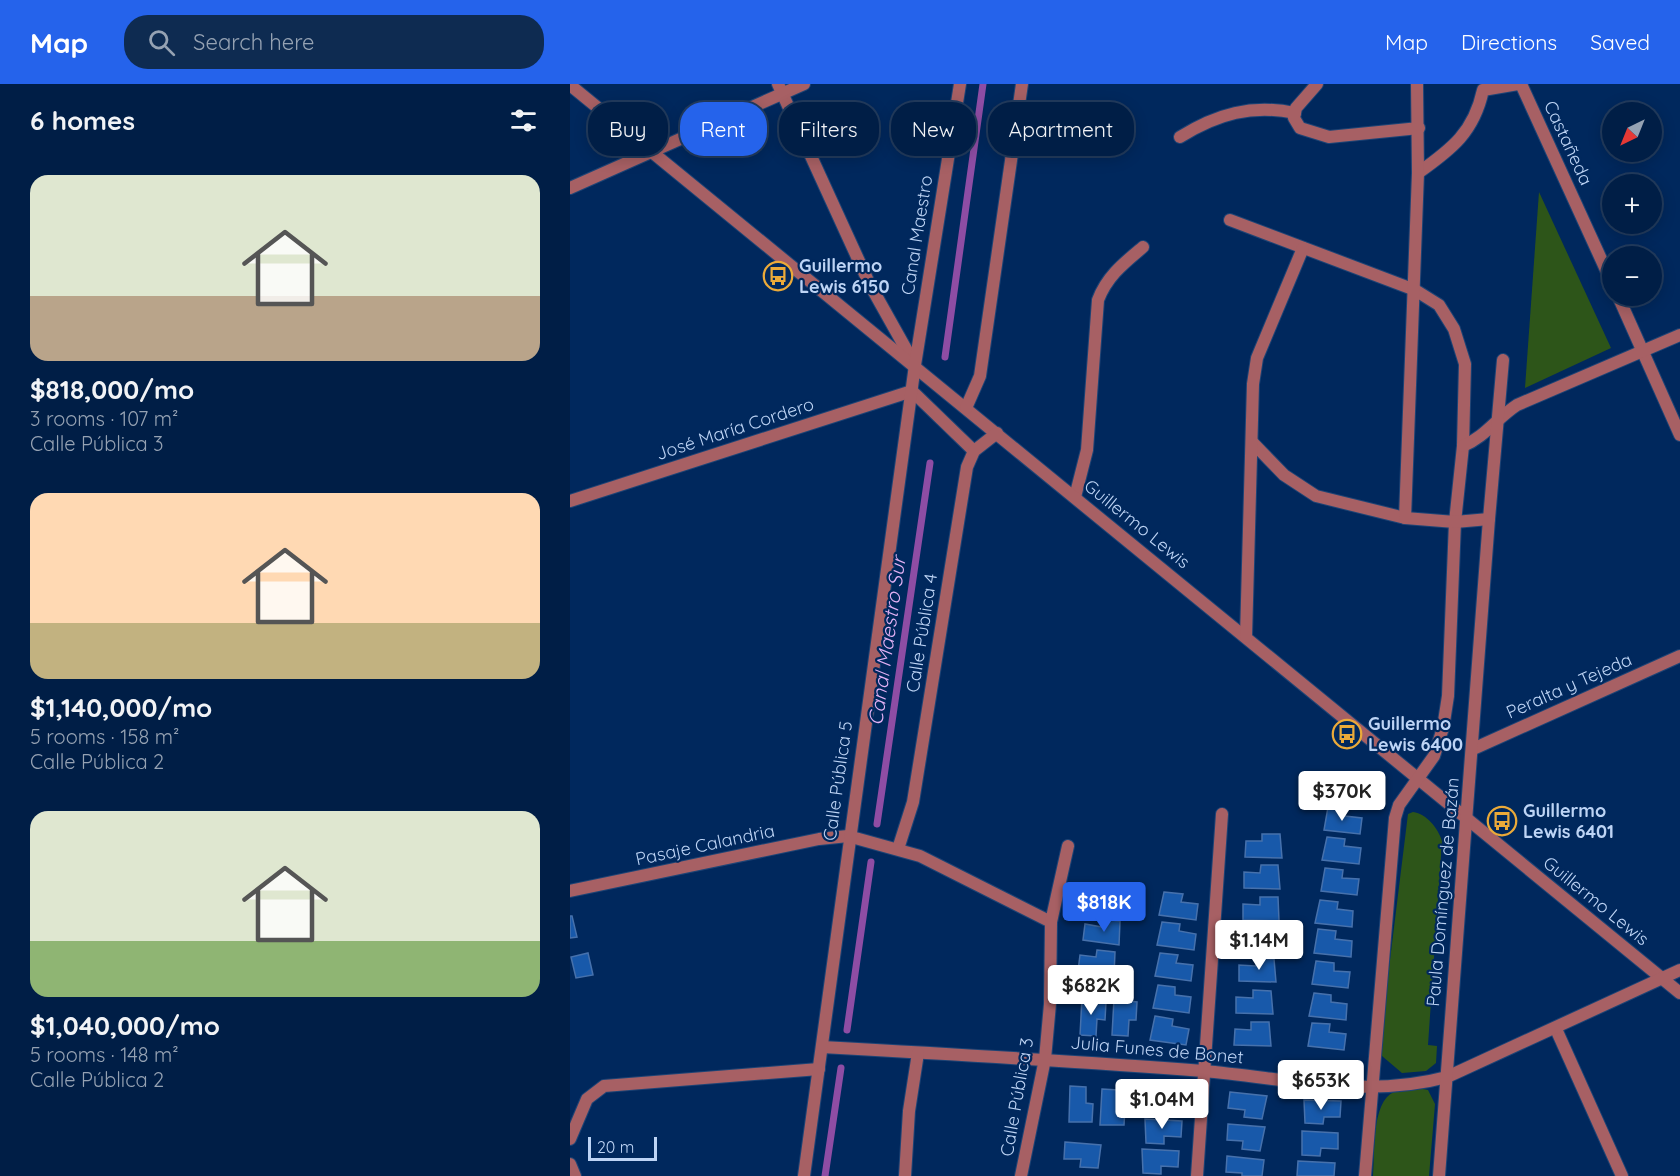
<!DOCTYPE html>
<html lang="en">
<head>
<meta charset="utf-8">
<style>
	:root { --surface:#001e46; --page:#0e2b51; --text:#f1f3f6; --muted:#95a2b3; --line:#223c5f; --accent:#2563eb }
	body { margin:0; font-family:Quicksand,sans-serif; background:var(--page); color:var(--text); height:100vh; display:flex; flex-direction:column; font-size:22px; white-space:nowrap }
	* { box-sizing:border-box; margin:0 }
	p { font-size:20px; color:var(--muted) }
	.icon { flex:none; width:33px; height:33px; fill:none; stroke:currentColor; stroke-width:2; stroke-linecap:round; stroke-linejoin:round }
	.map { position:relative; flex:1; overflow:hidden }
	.side { display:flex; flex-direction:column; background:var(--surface); width:570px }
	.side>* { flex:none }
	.top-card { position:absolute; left:18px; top:18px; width:570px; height:54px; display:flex; gap:12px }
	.needle { width:39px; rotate:223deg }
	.controls { position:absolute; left:1032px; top:18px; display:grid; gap:12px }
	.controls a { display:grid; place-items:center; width:60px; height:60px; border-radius:50%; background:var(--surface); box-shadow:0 3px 15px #0003,0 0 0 2px var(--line); font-size:30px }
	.scale { position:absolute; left:18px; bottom:15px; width:69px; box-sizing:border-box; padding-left:6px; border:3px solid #bdd4f5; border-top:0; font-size:16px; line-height:21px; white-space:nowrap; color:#bdd4f5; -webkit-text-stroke:4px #00285d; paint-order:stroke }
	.price { position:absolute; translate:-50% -51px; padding:0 14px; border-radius:6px; background:#fff; color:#222; font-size:20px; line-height:39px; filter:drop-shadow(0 2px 3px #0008) }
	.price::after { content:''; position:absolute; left:50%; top:36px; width:18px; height:14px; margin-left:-9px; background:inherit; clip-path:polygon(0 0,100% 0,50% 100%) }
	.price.selected { background:var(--accent); color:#fff }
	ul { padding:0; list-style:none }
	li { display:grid; align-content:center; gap:12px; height:318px; padding:0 30px }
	li span { display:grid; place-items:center; height:186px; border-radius:18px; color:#555 }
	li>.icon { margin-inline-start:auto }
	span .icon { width:108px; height:108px; fill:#fffc; stroke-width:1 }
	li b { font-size:26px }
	h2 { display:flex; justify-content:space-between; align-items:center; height:72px; padding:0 30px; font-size:26px }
	.tag { padding:0 21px; border-radius:24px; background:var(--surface); box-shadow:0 3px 15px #0003,0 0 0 2px var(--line); font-size:21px; line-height:54px }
	.tag.selected { background:var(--accent); color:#fff }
	header { display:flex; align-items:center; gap:36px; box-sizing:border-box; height:84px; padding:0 30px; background:var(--accent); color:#fff }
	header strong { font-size:28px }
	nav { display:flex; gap:33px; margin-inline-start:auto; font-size:21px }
	.search { width:420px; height:54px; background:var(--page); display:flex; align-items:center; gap:15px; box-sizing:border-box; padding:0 21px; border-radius:24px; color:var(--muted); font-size:22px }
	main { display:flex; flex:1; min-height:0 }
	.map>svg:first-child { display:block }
	.green { fill:#2d5519 }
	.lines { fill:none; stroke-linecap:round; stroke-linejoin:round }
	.stream { stroke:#8e4da4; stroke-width:7 }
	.building { fill:#1859aa; stroke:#4671ac; stroke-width:1.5 }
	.lane-casing { stroke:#1e4475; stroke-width:14 }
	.street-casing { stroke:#1e4475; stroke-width:14 }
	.lane { stroke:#a76064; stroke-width:12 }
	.street { stroke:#a76064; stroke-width:12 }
	.labels { text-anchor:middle; stroke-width:4.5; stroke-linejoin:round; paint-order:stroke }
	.street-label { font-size:18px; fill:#bdd4f5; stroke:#00285d }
	.poi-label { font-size:18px; font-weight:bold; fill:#bdd4f5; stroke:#00285d; text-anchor:start }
	.water-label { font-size:20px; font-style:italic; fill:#e3b2f5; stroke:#00285d }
</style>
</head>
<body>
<header>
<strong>Map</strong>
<div class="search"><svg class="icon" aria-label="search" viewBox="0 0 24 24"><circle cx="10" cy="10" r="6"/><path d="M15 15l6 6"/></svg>Search here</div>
<nav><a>Map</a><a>Directions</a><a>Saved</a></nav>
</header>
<main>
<section class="side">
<h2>6 homes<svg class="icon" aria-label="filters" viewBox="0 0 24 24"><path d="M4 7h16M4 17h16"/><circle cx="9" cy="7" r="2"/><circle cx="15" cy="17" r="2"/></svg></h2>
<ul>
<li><span style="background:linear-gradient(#dfe7d0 65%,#b9a48a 0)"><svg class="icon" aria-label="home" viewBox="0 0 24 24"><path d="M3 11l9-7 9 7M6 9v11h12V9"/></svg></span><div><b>$818,000/mo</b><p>3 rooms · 107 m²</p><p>Calle Pública 3</p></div></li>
<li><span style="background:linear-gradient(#ffd9b3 70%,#c2b280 0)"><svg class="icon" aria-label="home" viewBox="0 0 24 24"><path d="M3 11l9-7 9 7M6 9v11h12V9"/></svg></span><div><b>$1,140,000/mo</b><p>5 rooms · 158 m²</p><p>Calle Pública 2</p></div></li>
<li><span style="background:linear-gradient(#dfe7d0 70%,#8fb573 0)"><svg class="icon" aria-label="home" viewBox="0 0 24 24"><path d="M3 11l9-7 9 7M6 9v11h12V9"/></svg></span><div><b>$1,040,000/mo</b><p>5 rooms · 148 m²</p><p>Calle Pública 2</p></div></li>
</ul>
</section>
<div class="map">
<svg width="1110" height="1092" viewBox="0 0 1110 1092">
	<rect width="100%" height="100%" fill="#00285d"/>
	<g class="green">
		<path d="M 969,108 L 1041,264 L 955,304 Z"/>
		<path d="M 843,728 C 857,730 868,744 872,757 L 858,961 L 867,962 L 866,979 L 856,987 L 832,989 L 812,972 L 809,965 L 838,730 Z"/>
		<path d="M 848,1004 L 858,1006 L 865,1020 L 859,1092 L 803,1092 C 805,1070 801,1018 824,1008 C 831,1005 841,1005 848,1004 Z"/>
	</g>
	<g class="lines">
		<g class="stream">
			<path d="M 375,273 L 413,0"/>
			<path d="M 307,740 L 360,379"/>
			<path d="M 277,946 L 301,778"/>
			<path d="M 255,1092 L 271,984"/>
		</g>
	</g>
	<g class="building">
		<path d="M 760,691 L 778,693 L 777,701 L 794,702 L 792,718 L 756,714 Z"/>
		<path d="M 758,723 L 776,725 L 775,732 L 792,734 L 790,750 L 754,746 Z"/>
		<path d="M 692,750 L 710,750 L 712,774 L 675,773 L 676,757 L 692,757 Z"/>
		<path d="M 757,753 L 775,755 L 774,762 L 791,764 L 789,780 L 752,776 Z"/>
		<path d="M 691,781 L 708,781 L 710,805 L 674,804 L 674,788 L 690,789 Z"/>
		<path d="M 755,784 L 773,786 L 772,794 L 789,795 L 787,811 L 751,807 Z"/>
		<path d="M 594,808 L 613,810 L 611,818 L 628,820 L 626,836 L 589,831 Z"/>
		<path d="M 690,813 L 708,813 L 709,837 L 673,836 L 673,820 L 690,821 Z"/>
		<path d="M 750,816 L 768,818 L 767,825 L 783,827 L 782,843 L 745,839 Z"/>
		<path d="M 0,832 L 2,832 L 7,853 L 0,854 Z"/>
		<path d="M 532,835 L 550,837 L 549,861 L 513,856 L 515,840 L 532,843 Z"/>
		<path d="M 592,838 L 610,840 L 609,847 L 626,850 L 624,866 L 587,861 Z"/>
		<path d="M 688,843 L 706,843 L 707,867 L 671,866 L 671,850 L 688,850 Z"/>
		<path d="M 748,845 L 766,847 L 765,855 L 782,857 L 781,873 L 744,869 Z"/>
		<path d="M 527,866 L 545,868 L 544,892 L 508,887 L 510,871 L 526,873 Z"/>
		<path d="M 18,869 L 23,891 L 6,894 L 1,873 Z"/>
		<path d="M 590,869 L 608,871 L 606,879 L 623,881 L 621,897 L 585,892 Z"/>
		<path d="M 686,874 L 704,875 L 706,898 L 669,897 L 669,881 L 686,882 Z"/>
		<path d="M 746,877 L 764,879 L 764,887 L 780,888 L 778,904 L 742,900 Z"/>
		<path d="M 588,901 L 605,903 L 605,911 L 621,913 L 619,929 L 583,924 Z"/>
		<path d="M 683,906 L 701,907 L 703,930 L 666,929 L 666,913 L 683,914 Z"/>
		<path d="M 744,909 L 761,911 L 761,918 L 777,920 L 776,936 L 739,932 Z"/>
		<path d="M 512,914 L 536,918 L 535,936 L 527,935 L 526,952 L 510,951 Z"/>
		<path d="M 544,915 L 567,918 L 566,936 L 559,936 L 558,952 L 542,951 Z"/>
		<path d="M 585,932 L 603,935 L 602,942 L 619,945 L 616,961 L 580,956 Z"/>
		<path d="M 681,938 L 699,938 L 701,962 L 664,961 L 665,945 L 681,946 Z"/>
		<path d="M 742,939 L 760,940 L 759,948 L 776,950 L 774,966 L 738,962 Z"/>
		<path d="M 500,1002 L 516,1003 L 516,1019 L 523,1020 L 522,1038 L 499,1038 Z"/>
		<path d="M 578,1004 L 615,1006 L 614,1022 L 597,1021 L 597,1028 L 579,1028 Z"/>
		<path d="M 532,1005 L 548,1006 L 547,1022 L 555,1023 L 554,1041 L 530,1041 Z"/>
		<path d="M 660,1008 L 697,1012 L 692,1035 L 674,1033 L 675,1026 L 658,1024 Z"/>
		<path d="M 734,1016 L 771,1017 L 770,1033 L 754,1033 L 753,1040 L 735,1039 Z"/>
		<path d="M 575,1035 L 612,1037 L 611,1053 L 594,1052 L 594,1060 L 576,1059 Z"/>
		<path d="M 658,1040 L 695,1043 L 690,1067 L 672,1065 L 673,1057 L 657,1056 Z"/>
		<path d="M 732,1047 L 768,1049 L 768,1065 L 751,1064 L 750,1072 L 732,1071 Z"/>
		<path d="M 495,1058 L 531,1061 L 528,1084 L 510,1083 L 511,1075 L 494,1075 Z"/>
		<path d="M 572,1065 L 609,1067 L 608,1083 L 591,1082 L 591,1090 L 573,1089 Z"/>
		<path d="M 657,1072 L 694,1076 L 692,1092 L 672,1092 L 672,1089 L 656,1088 Z"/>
		<path d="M 728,1077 L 765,1079 L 764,1092 L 727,1092 Z"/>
	</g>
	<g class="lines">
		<g class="lane-casing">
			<g id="lane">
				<path d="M 610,53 C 647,30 682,20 725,29"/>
				<path d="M 505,413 L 517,366 L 528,216 C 537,192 554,179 573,163"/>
				<path d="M 0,1080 L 5,1092"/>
			</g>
		</g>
		<g class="street-casing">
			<g id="street">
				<path d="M 208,0 L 299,199 L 341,274"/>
				<path d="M 747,0 L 726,24 L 724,34 L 730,44 L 759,53 L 849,44"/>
				<path d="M 951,0 L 1042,199"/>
				<path d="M 0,1 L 1110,909"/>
				<path d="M 848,89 C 882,65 904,48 913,6 L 948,0"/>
				<path d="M 0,104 L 234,0"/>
				<path d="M 660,136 L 845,206 L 869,221 L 884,245 L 895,280 L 893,362 L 885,438 L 878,612 L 873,644 L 864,672 L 829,721 L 825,734 L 795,1092"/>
				<path d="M 1048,212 L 1110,351"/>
				<path d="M 342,307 L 404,367"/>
				<path d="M 396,324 L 410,292 L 452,0"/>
				<path d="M 683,359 L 714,391 L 746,412 L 835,434 L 885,438 L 919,435"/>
				<path d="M 893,362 C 915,353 927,334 947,321 L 1110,251"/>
				<path d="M 0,417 L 342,307"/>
				<path d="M 835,434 L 848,89 L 847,0"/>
				<path d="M 676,553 L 683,300 L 687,274 L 733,164"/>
				<path d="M 903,665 L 1110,572"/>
				<path d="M 328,765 L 343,718 L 397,383 L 404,367 L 427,349"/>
				<path d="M 0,807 L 249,755 L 278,752 L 350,772 L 481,838"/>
				<path d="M 986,945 L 1052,1092"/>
				<path d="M 252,963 C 379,970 506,977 633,987 C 716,994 795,1015 877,993 L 1110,886"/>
				<path d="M 0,1055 L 17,1015 L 34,1002 L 249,985"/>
				<path d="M 234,1092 L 345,281 L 390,0"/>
				<path d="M 335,1092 L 339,1027 L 348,969"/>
				<path d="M 451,1092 L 475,975 L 480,920 L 481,838 L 498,762"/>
				<path d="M 627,1092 L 652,730"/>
				<path d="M 869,1092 L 919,435 L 933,276"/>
			</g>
		</g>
		<use href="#lane" class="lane"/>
		<use href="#street" class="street"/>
	</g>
	<defs>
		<g id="bus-ring" transform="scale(1.5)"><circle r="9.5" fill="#00285d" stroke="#ebaa39" stroke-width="1.5"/><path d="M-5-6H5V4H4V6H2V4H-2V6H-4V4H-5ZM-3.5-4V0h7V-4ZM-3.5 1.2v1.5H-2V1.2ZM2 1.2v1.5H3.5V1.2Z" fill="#ebaa39"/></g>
	</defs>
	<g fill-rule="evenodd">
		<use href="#bus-ring" x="208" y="192"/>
		<use href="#bus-ring" x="777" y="650"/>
		<use href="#bus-ring" x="932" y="737"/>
	</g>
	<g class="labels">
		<g class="street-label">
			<text transform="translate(998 59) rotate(65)" y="6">Castañeda</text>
			<text transform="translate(347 151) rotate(-81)" y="6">Canal Maestro</text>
			<text transform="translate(165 345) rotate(-18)" y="6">José María Cordero</text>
			<text transform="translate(567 440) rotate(39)" y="6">Guillermo Lewis</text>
			<text transform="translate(352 549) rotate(-81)" y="6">Calle Pública 4</text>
			<text transform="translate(999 602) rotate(-24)" y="6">Peralta y Tejeda</text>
			<text transform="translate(268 697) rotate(-82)" y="6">Calle Pública 5</text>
			<text transform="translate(135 761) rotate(-12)" y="6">Pasaje Calandria</text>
			<text transform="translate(873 808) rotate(-85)" y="6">Paula Domínguez de Bazán</text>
			<text transform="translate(1026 817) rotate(39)" y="6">Guillermo Lewis</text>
			<text transform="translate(587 966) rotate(5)" y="6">Julia Funes de Bonet</text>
			<text transform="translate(447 1013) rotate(-80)" y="6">Calle Pública 3</text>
		</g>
		<g class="poi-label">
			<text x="229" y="188">Guillermo<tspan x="229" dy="21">Lewis 6150</tspan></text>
			<text x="798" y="646">Guillermo<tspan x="798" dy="21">Lewis 6400</tspan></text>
			<text x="953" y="733">Guillermo<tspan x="953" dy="21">Lewis 6401</tspan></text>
		</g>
		<g class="water-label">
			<text transform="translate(317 557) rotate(-82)" y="7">Canal Maestro Sur</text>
		</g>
	</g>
</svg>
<div class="controls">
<a><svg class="needle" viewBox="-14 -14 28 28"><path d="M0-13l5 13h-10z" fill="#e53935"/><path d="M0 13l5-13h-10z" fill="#95a2b3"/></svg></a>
<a>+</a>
<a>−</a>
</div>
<div class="scale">20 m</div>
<b class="price" style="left:772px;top:738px">$370K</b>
<b class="price selected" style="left:534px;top:849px">$818K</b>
<b class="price" style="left:689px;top:887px">$1.14M</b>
<b class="price" style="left:521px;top:932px">$682K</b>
<b class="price" style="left:751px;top:1027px">$653K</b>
<b class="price" style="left:592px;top:1046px">$1.04M</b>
<div class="top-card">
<a class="tag">Buy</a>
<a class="tag selected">Rent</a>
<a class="tag">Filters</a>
<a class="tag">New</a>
<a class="tag">Apartment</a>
</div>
</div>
</main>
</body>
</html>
